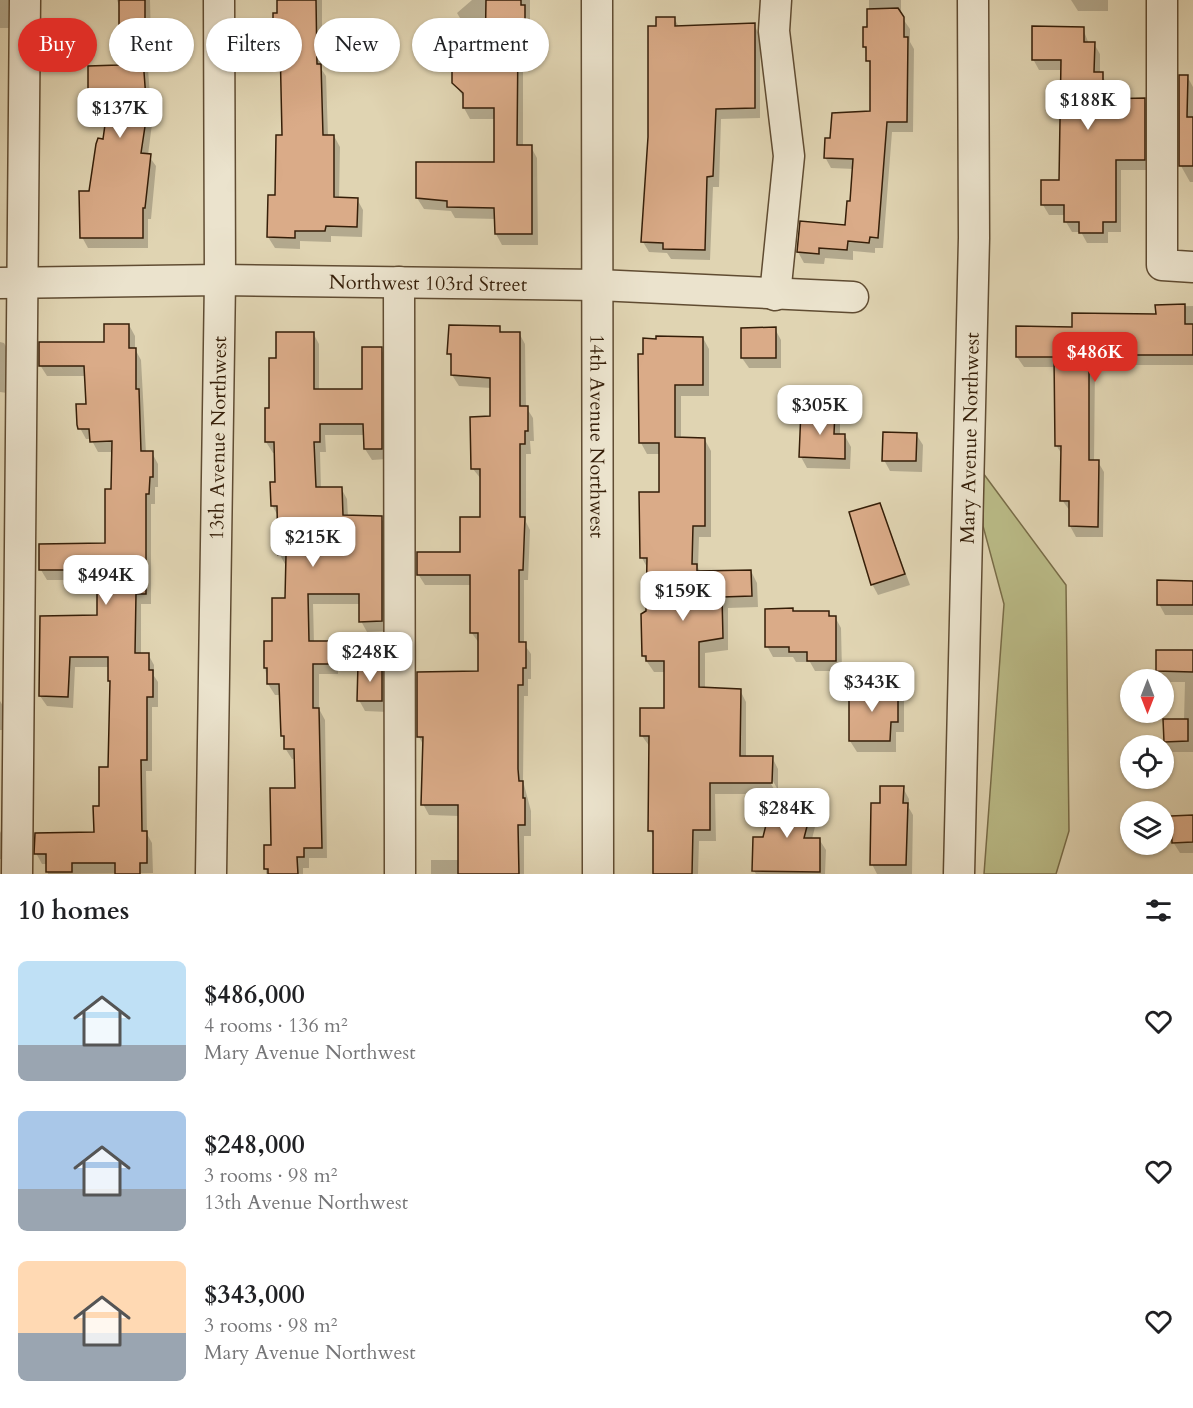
<!DOCTYPE html>
<html lang="en">
<head>
<meta charset="utf-8">
<style>
	:root { --surface:#fff; --page:#f6f6f6; --text:#202124; --muted:#757577; --accent:#d93025 }
	body { margin:0; font-family:Cardo,serif; background:var(--page); color:var(--text); height:100vh; display:flex; flex-direction:column; font-size:22px; white-space:nowrap }
	* { box-sizing:border-box; margin:0 }
	p { font-size:20px; color:var(--muted) }
	.icon { flex:none; width:33px; height:33px; fill:none; stroke:currentColor; stroke-width:2; stroke-linecap:round; stroke-linejoin:round }
	.map { position:relative; height:874px; overflow:hidden }
	.details { display:flex; flex-direction:column; background:var(--surface); flex:1 }
	.details>* { flex:none }
	.hud { position:absolute; left:18px; top:18px; width:600px; height:54px; display:flex; gap:12px }
	.needle { width:39px; rotate:180deg }
	.buttons { position:absolute; left:1120px; top:669px; display:grid; gap:12px }
	.buttons a { display:grid; place-items:center; width:54px; height:54px; border-radius:50%; background:var(--surface); box-shadow:0 2px 4px #0004; font-size:30px }
	.price { position:absolute; translate:-50% -51px; padding:0 14px; border-radius:12px; background:#fff; color:#222; font-size:20px; line-height:39px; filter:drop-shadow(0 2px 3px #0008) }
	.price::after { content:''; position:absolute; left:50%; top:36px; width:18px; height:14px; margin-left:-9px; background:inherit; clip-path:polygon(0 0,100% 0,50% 100%) }
	.price.selected { background:var(--accent); color:#fff }
	ul { padding:0; list-style:none }
	li { display:flex; align-items:center; gap:18px; height:150px; padding:0 18px }
	li span { display:grid; place-items:center; flex:none; width:168px; height:120px; border-radius:9px; color:#555 }
	li>.icon { margin-inline-start:auto }
	span .icon { width:72px; height:72px; fill:#fffc; stroke-width:1 }
	li b { font-size:26px }
	h2 { display:flex; justify-content:space-between; align-items:center; height:72px; padding:0 18px; font-size:26px }
	.tag { padding:0 21px; border-radius:27px; background:var(--surface); box-shadow:0 2px 4px #0004; font-size:21px; line-height:54px }
	.tag.selected { background:var(--accent); color:#fff }
	.map>svg:first-child { display:block }
	.green { fill:#babb87; stroke:#786c48; stroke-width:1.5 }
	.shadow { fill:#0003 }
	.building { fill:#daab88; stroke:#351e08; stroke-width:1.5 }
	.lines { fill:none; stroke-linecap:round; stroke-linejoin:round }
	.minor-casing { stroke:#604c32; stroke-width:33 }
	.minor { stroke:#ebe3cd; stroke-width:30 }
	.labels { text-anchor:middle; stroke-width:6; stroke-linejoin:round; paint-order:stroke }
	.street-label { font-size:20px; fill:#351e08; stroke:#ebe3cd }
</style>
</head>
<body>
<div class="map">
<svg width="1193" height="874" viewBox="0 0 1193 874">
	<rect width="100%" height="100%" fill="#e0d4b2"/>
	<filter id="stains"><feTurbulence type="fractalNoise" baseFrequency=".00333" numOctaves="4"/><feColorMatrix values="0 0 0 0 .2 0 0 0 0 .09 0 0 0 0 .02 0 0 0 .5 -.17"/></filter>
	<radialGradient id="worn" r=".72"><stop offset=".6" stop-color="#630" stop-opacity="0"/><stop offset="1" stop-color="#630" stop-opacity=".3"/></radialGradient>
	<path class="green" d="M 983,473 L 1066,585 L 1069,831 L 1056,874 L 984,874 L 1004,604 L 983,526 Z"/>
	<g class="shadow">
		<path d="M 0,0 L 16,0 L 14,28 L 0,28 Z"/>
		<path d="M 117,0 L 150,0 L 151,41 L 146,41 L 152,124 L 148,155 L 156,166 L 151,219 L 148,219 L 148,248 L 88,248 L 82,237 L 104,140 L 109,106 L 96,106 L 89,96 L 121,66 L 121,11 Z"/>
		<path d="M 278,0 L 322,0 L 322,70 L 326,76 L 328,136 L 334,136 L 340,147 L 339,199 L 357,199 L 363,210 L 362,237 L 331,236 L 331,242 L 300,241 L 300,249 L 275,248 L 268,237 L 284,136 L 281,53 L 275,42 Z"/>
		<path d="M 472,0 L 530,0 L 530,50 L 523,50 L 523,147 L 531,147 L 537,158 L 538,245 L 502,245 L 496,234 L 496,219 L 455,218 L 451,211 L 424,209 L 417,198 L 496,163 L 495,119 L 470,119 L 464,108 L 464,98 L 454,83 L 487,61 L 487,23 L 463,23 L 457,13 Z"/>
		<path d="M 869,0 L 901,0 L 901,16 L 910,29 L 910,42 L 914,49 L 913,132 L 892,132 L 883,248 L 875,248 L 875,253 L 853,251 L 853,260 L 825,258 L 824,264 L 804,263 L 798,252 L 846,227 L 852,203 L 854,169 L 831,168 L 825,157 L 831,140 L 872,112 L 872,67 L 864,46 L 869,29 Z"/>
		<path d="M 1071,0 L 1108,0 L 1108,11 L 1078,11 Z"/>
		<path d="M 674,18 L 679,27 L 754,25 L 760,36 L 760,118 L 721,119 L 719,187 L 713,187 L 710,260 L 671,259 L 667,253 L 649,252 L 643,242 L 657,28 Z"/>
		<path d="M 1083,29 L 1089,44 L 1094,44 L 1100,54 L 1100,74 L 1108,84 L 1108,101 L 1144,100 L 1150,110 L 1150,170 L 1121,170 L 1121,232 L 1108,232 L 1108,243 L 1087,243 L 1081,232 L 1072,232 L 1066,222 L 1066,215 L 1049,215 L 1043,205 L 1061,181 L 1062,70 L 1039,70 L 1033,59 Z"/>
		<path d="M 1187,76 L 1193,87 L 1193,182 L 1190,182 L 1181,166 Z"/>
		<path d="M 1193,306 L 1193,365 L 1095,365 L 1094,462 L 1098,462 L 1104,472 L 1103,537 L 1076,537 L 1070,526 L 1070,511 L 1062,500 L 1063,456 L 1056,445 L 1056,367 L 1024,367 L 1017,357 L 1073,328 L 1157,315 L 1157,307 Z"/>
		<path d="M 129,325 L 135,336 L 135,349 L 141,360 L 146,453 L 152,453 L 158,464 L 158,487 L 155,487 L 155,504 L 151,504 L 151,604 L 141,604 L 141,654 L 148,654 L 154,665 L 154,676 L 158,682 L 158,707 L 152,707 L 152,771 L 146,771 L 147,834 L 152,843 L 153,873 L 48,874 L 48,864 L 42,864 L 36,853 L 95,833 L 109,769 L 112,686 L 109,667 L 75,667 L 73,708 L 47,706 L 40,696 L 98,616 L 99,580 L 47,580 L 41,570 L 107,544 L 113,452 L 98,452 L 91,439 L 86,439 L 80,428 L 88,406 L 86,376 L 47,376 L 40,365 L 106,343 Z"/>
		<path d="M 499,328 L 502,333 L 519,333 L 525,344 L 526,407 L 533,418 L 534,441 L 530,441 L 531,454 L 526,454 L 526,522 L 530,530 L 528,580 L 524,580 L 524,644 L 531,654 L 531,679 L 528,679 L 528,696 L 524,696 L 523,781 L 531,811 L 531,836 L 524,836 L 524,874 L 431,874 L 431,860 L 459,860 L 459,816 L 429,815 L 423,804 L 424,746 L 419,737 L 480,673 L 479,643 L 471,632 L 471,585 L 425,585 L 418,574 L 461,553 L 481,518 L 481,479 L 473,469 L 492,417 L 491,388 L 459,386 L 452,375 L 452,360 L 449,354 Z"/>
		<path d="M 775,329 L 781,340 L 781,368 L 749,368 L 742,358 Z"/>
		<path d="M 313,333 L 319,344 L 319,391 L 364,390 L 381,349 L 387,360 L 387,459 L 372,460 L 365,449 L 365,435 L 325,435 L 326,452 L 320,452 L 321,489 L 341,488 L 347,499 L 348,517 L 381,518 L 388,529 L 388,631 L 367,632 L 361,621 L 361,604 L 313,604 L 314,643 L 331,643 L 338,654 L 338,674 L 319,674 L 319,709 L 325,720 L 327,858 L 309,858 L 309,868 L 303,868 L 303,874 L 266,874 L 266,847 L 273,847 L 296,790 L 296,759 L 292,759 L 285,748 L 283,735 L 281,695 L 275,695 L 268,684 L 265,668 L 287,600 L 286,566 L 280,555 L 278,516 L 272,505 L 276,483 L 276,453 L 273,453 L 266,442 L 278,359 Z"/>
		<path d="M 703,338 L 709,349 L 709,396 L 681,396 L 681,439 L 705,440 L 711,451 L 711,537 L 699,537 L 698,568 L 701,572 L 751,571 L 757,583 L 758,607 L 728,608 L 728,650 L 705,653 L 705,688 L 740,690 L 746,702 L 746,757 L 772,757 L 778,769 L 778,790 L 770,776 L 767,777 L 778,796 L 812,804 L 818,815 L 812,839 L 819,839 L 826,850 L 825,874 L 756,874 L 754,871 L 776,794 L 715,794 L 716,841 L 699,841 L 698,874 L 654,874 L 655,839 L 650,830 L 650,747 L 642,736 L 665,709 L 665,672 L 654,672 L 643,656 L 648,569 L 642,558 L 660,494 L 660,454 L 647,454 L 641,443 L 640,356 Z"/>
		<path d="M 0,342 L 4,343 L 10,354 L 7,393 L 0,392 Z"/>
		<path d="M 834,413 L 840,424 L 840,436 L 845,436 L 851,447 L 850,469 L 807,468 L 801,457 Z"/>
		<path d="M 916,434 L 923,445 L 922,472 L 890,471 L 884,460 Z"/>
		<path d="M 880,504 L 910,585 L 878,595 L 872,584 Z"/>
		<path d="M 1193,582 L 1193,615 L 1165,615 L 1159,604 Z"/>
		<path d="M 828,612 L 831,617 L 835,617 L 841,628 L 842,671 L 815,671 L 810,662 L 796,662 L 793,657 L 773,657 L 767,646 Z"/>
		<path d="M 1193,652 L 1193,752 L 1172,752 L 1165,741 L 1184,720 L 1185,682 L 1164,682 L 1157,671 Z"/>
		<path d="M 382,666 L 388,677 L 388,712 L 365,711 L 359,700 Z"/>
		<path d="M 897,688 L 904,699 L 904,732 L 896,732 L 896,752 L 857,752 L 850,741 Z"/>
		<path d="M 0,701 L 3,706 L 3,730 L 0,730 Z"/>
		<path d="M 903,788 L 909,799 L 909,808 L 913,815 L 912,874 L 877,874 L 872,864 L 881,805 Z"/>
		<path d="M 1193,817 L 1193,853 L 1180,853 L 1173,842 Z"/>
		<path d="M 0,831 L 2,835 L 2,859 L 0,859 Z"/>
	</g>
	<g class="building">
		<path d="M 119,0 L 145,0 L 145,31 L 141,31 L 147,113 L 141,153 L 151,154 L 145,208 L 143,208 L 143,238 L 80,238 L 79,191 L 89,191 L 96,144 L 98,138 L 103,139 L 109,96 L 88,96 L 88,66 L 119,65 Z"/>
		<path d="M 277,0 L 316,0 L 317,64 L 321,64 L 323,135 L 334,135 L 334,197 L 358,198 L 357,227 L 326,226 L 325,231 L 295,231 L 295,238 L 267,237 L 268,195 L 275,195 L 276,135 L 282,135 L 280,43 L 273,43 L 273,13 L 277,13 Z"/>
		<path d="M 486,0 L 521,0 L 521,5 L 525,5 L 525,40 L 518,40 L 517,145 L 532,145 L 532,234 L 495,234 L 494,208 L 447,207 L 447,201 L 416,198 L 416,162 L 494,162 L 494,108 L 463,108 L 463,93 L 452,83 L 452,67 L 458,60 L 485,60 Z"/>
		<path d="M 898,8 L 904,17 L 904,37 L 908,37 L 907,122 L 887,122 L 878,238 L 870,237 L 869,243 L 848,241 L 847,250 L 819,248 L 819,254 L 797,252 L 800,221 L 845,225 L 847,201 L 850,201 L 853,159 L 824,158 L 825,138 L 830,138 L 832,113 L 870,111 L 870,61 L 866,61 L 866,47 L 863,47 L 863,27 L 867,27 L 867,9 Z"/>
		<path d="M 656,17 L 675,17 L 675,26 L 755,23 L 755,108 L 716,109 L 713,176 L 707,177 L 705,250 L 663,249 L 663,243 L 641,242 L 648,137 L 648,26 L 656,26 Z"/>
		<path d="M 1032,26 L 1084,27 L 1084,42 L 1095,42 L 1094,72 L 1103,72 L 1103,99 L 1145,98 L 1145,160 L 1116,160 L 1116,222 L 1103,222 L 1103,233 L 1079,233 L 1079,222 L 1064,222 L 1064,205 L 1041,205 L 1041,180 L 1059,180 L 1061,60 L 1032,60 Z"/>
		<path d="M 1179,75 L 1188,75 L 1187,117 L 1193,117 L 1193,166 L 1179,166 Z"/>
		<path d="M 1185,304 L 1185,324 L 1193,324 L 1193,355 L 1089,355 L 1089,460 L 1099,460 L 1098,527 L 1069,526 L 1069,501 L 1060,501 L 1061,446 L 1055,446 L 1054,357 L 1016,357 L 1016,326 L 1072,327 L 1072,313 L 1156,314 L 1155,305 Z"/>
		<path d="M 104,324 L 129,324 L 129,348 L 136,348 L 136,389 L 139,389 L 141,451 L 153,451 L 153,477 L 150,477 L 149,494 L 146,494 L 146,594 L 136,594 L 135,653 L 149,653 L 149,670 L 153,670 L 153,697 L 147,697 L 147,760 L 141,760 L 142,831 L 147,831 L 147,863 L 140,863 L 140,874 L 115,874 L 115,863 L 72,863 L 72,872 L 46,872 L 46,854 L 34,854 L 35,833 L 94,832 L 93,806 L 99,806 L 99,767 L 108,767 L 110,681 L 108,681 L 108,657 L 70,657 L 68,697 L 39,696 L 40,616 L 97,615 L 97,570 L 39,570 L 39,544 L 105,543 L 105,489 L 111,489 L 112,441 L 90,442 L 89,429 L 78,429 L 77,425 L 76,404 L 86,404 L 84,366 L 39,366 L 39,342 L 104,342 Z"/>
		<path d="M 449,325 L 500,326 L 500,332 L 520,332 L 520,406 L 528,406 L 528,431 L 525,431 L 525,444 L 520,444 L 520,517 L 525,517 L 523,570 L 519,570 L 519,642 L 526,642 L 526,668 L 523,668 L 523,685 L 518,685 L 518,769 L 519,781 L 523,781 L 523,798 L 525,798 L 525,825 L 518,825 L 519,874 L 458,874 L 458,805 L 421,805 L 423,737 L 417,737 L 417,672 L 478,671 L 478,633 L 470,633 L 470,575 L 417,575 L 417,552 L 460,552 L 460,517 L 480,517 L 480,469 L 471,469 L 470,417 L 490,416 L 490,378 L 451,375 L 451,354 L 447,354 Z"/>
		<path d="M 776,327 L 776,358 L 741,358 L 741,328 Z"/>
		<path d="M 276,332 L 314,332 L 314,389 L 362,389 L 362,347 L 382,347 L 382,449 L 364,449 L 363,424 L 320,424 L 320,442 L 314,442 L 316,487 L 342,487 L 343,515 L 382,516 L 382,621 L 359,622 L 359,594 L 308,594 L 309,641 L 332,641 L 332,664 L 313,664 L 313,708 L 319,708 L 322,848 L 304,848 L 304,857 L 297,857 L 298,874 L 268,874 L 268,869 L 264,869 L 264,845 L 271,845 L 270,788 L 295,788 L 294,749 L 284,749 L 284,736 L 281,736 L 279,684 L 267,684 L 267,668 L 264,668 L 264,641 L 272,641 L 272,598 L 285,598 L 286,555 L 278,555 L 277,506 L 271,506 L 270,482 L 275,482 L 274,442 L 265,442 L 265,408 L 269,408 L 269,358 L 276,358 Z"/>
		<path d="M 656,336 L 703,337 L 703,385 L 675,385 L 675,437 L 705,438 L 705,526 L 693,526 L 692,564 L 697,564 L 697,571 L 751,570 L 752,596 L 722,597 L 723,638 L 699,642 L 699,687 L 741,689 L 740,756 L 773,756 L 772,783 L 710,783 L 710,830 L 693,830 L 692,874 L 653,874 L 653,831 L 648,831 L 649,736 L 640,736 L 640,708 L 664,708 L 664,661 L 646,661 L 646,656 L 642,656 L 641,614 L 646,611 L 647,558 L 640,558 L 639,492 L 659,492 L 659,443 L 639,443 L 638,354 L 643,354 L 643,338 L 656,339 Z"/>
		<path d="M 801,410 L 835,411 L 834,434 L 845,434 L 845,459 L 799,457 Z"/>
		<path d="M 883,432 L 917,433 L 916,461 L 882,461 Z"/>
		<path d="M 880,503 L 905,574 L 871,585 L 849,512 Z"/>
		<path d="M 1157,580 L 1193,581 L 1193,605 L 1157,605 Z"/>
		<path d="M 793,608 L 793,611 L 829,611 L 829,616 L 836,616 L 836,661 L 807,661 L 807,652 L 789,652 L 789,647 L 765,647 L 765,609 Z"/>
		<path d="M 1156,650 L 1193,650 L 1193,672 L 1156,671 Z"/>
		<path d="M 358,664 L 382,664 L 382,701 L 357,701 Z"/>
		<path d="M 849,686 L 898,687 L 898,722 L 891,722 L 890,741 L 849,741 Z"/>
		<path d="M 1163,719 L 1188,719 L 1188,741 L 1164,742 Z"/>
		<path d="M 880,786 L 904,786 L 903,803 L 908,803 L 906,865 L 870,865 L 871,803 L 880,803 Z"/>
		<path d="M 774,793 L 813,803 L 804,838 L 820,838 L 820,872 L 752,871 L 753,837 L 763,837 Z"/>
		<path d="M 1193,815 L 1193,842 L 1172,843 L 1171,816 Z"/>
	</g>
	<g class="lines">
		<g class="minor-casing">
			<g id="minor">
				<path id="s1" d="M 597,0 L 598,874"/>
				<path d="M 1162,0 L 1162,265 L 1193,267"/>
				<path d="M 399,282 L 400,874"/>
				<path id="s2" d="M 0,283 L 220,280 L 598,285 L 853,297"/>
				<path d="M 775,295 L 789,156 L 774,31 L 776,0"/>
				<path d="M 17,874 L 25,0"/>
				<path id="s3" d="M 211,874 L 220,280 L 219,0"/>
				<path id="s4" d="M 959,874 L 974,238 L 973,0"/>
			</g>
		</g>
		<use href="#minor" class="minor"/>
	</g>
	<g class="labels">
		<g class="street-label">
			<text dy="7" stroke="none"><textPath href="#s2" startOffset="428">Northwest 103rd Street</textPath></text>
			<text dy="7" stroke="none"><textPath href="#s3" startOffset="436">13th Avenue Northwest</textPath></text>
			<text dy="7" stroke="none"><textPath href="#s1" startOffset="436">14th Avenue Northwest</textPath></text>
			<text dy="7" stroke="none"><textPath href="#s4" startOffset="436">Mary Avenue Northwest</textPath></text>
		</g>
	</g>
	<rect width="100%" height="100%" filter="url(#stains)"/>
	<rect width="100%" height="100%" fill="url(#worn)"/>
</svg>
<div class="buttons">
<a><svg class="needle" viewBox="-14 -14 28 28"><path d="M0-13l5 13h-10z" fill="#e53935"/><path d="M0 13l5-13h-10z" fill="#757577"/></svg></a>
<a><svg class="icon" aria-label="locate" viewBox="0 0 24 24"><circle cx="12" cy="12" r="6"/><path d="M12 2v4M12 18v4M2 12h4M18 12h4"/></svg></a>
<a><svg class="icon" aria-label="layers" viewBox="0 0 24 24"><path d="M12 4l9 5-9 5-9-5zM3 14l9 5 9-5"/></svg></a>
</div>
<b class="price" style="left:1088px;top:131px">$188K</b>
<b class="price" style="left:120px;top:139px">$137K</b>
<b class="price selected" style="left:1095px;top:383px">$486K</b>
<b class="price" style="left:820px;top:436px">$305K</b>
<b class="price" style="left:313px;top:568px">$215K</b>
<b class="price" style="left:106px;top:606px">$494K</b>
<b class="price" style="left:683px;top:622px">$159K</b>
<b class="price" style="left:370px;top:683px">$248K</b>
<b class="price" style="left:872px;top:713px">$343K</b>
<b class="price" style="left:787px;top:839px">$284K</b>
<div class="hud">
<a class="tag selected">Buy</a>
<a class="tag">Rent</a>
<a class="tag">Filters</a>
<a class="tag">New</a>
<a class="tag">Apartment</a>
</div>
</div>
<section class="details">
<h2>10 homes<svg class="icon" aria-label="filters" viewBox="0 0 24 24"><path d="M4 7h16M4 17h16"/><circle cx="9" cy="7" r="2"/><circle cx="15" cy="17" r="2"/></svg></h2>
<ul>
<li><span style="background:linear-gradient(#bfe0f5 70%,#9aa5b1 0)"><svg class="icon" aria-label="home" viewBox="0 0 24 24"><path d="M3 11l9-7 9 7M6 9v11h12V9"/></svg></span><div><b>$486,000</b><p>4 rooms · 136 m²</p><p>Mary Avenue Northwest</p></div><svg class="icon" aria-label="heart" viewBox="0 0 24 24"><path d="M12 20l-8-8c-3-5 5-10 8-4 3-6 11-1 8 4z"/></svg></li>
<li><span style="background:linear-gradient(#a9c7e8 65%,#9aa5b1 0)"><svg class="icon" aria-label="home" viewBox="0 0 24 24"><path d="M3 11l9-7 9 7M6 9v11h12V9"/></svg></span><div><b>$248,000</b><p>3 rooms · 98 m²</p><p>13th Avenue Northwest</p></div><svg class="icon" aria-label="heart" viewBox="0 0 24 24"><path d="M12 20l-8-8c-3-5 5-10 8-4 3-6 11-1 8 4z"/></svg></li>
<li><span style="background:linear-gradient(#ffd9b3 60%,#9aa5b1 0)"><svg class="icon" aria-label="home" viewBox="0 0 24 24"><path d="M3 11l9-7 9 7M6 9v11h12V9"/></svg></span><div><b>$343,000</b><p>3 rooms · 98 m²</p><p>Mary Avenue Northwest</p></div><svg class="icon" aria-label="heart" viewBox="0 0 24 24"><path d="M12 20l-8-8c-3-5 5-10 8-4 3-6 11-1 8 4z"/></svg></li>
</ul>
</section>
</body>
</html>
